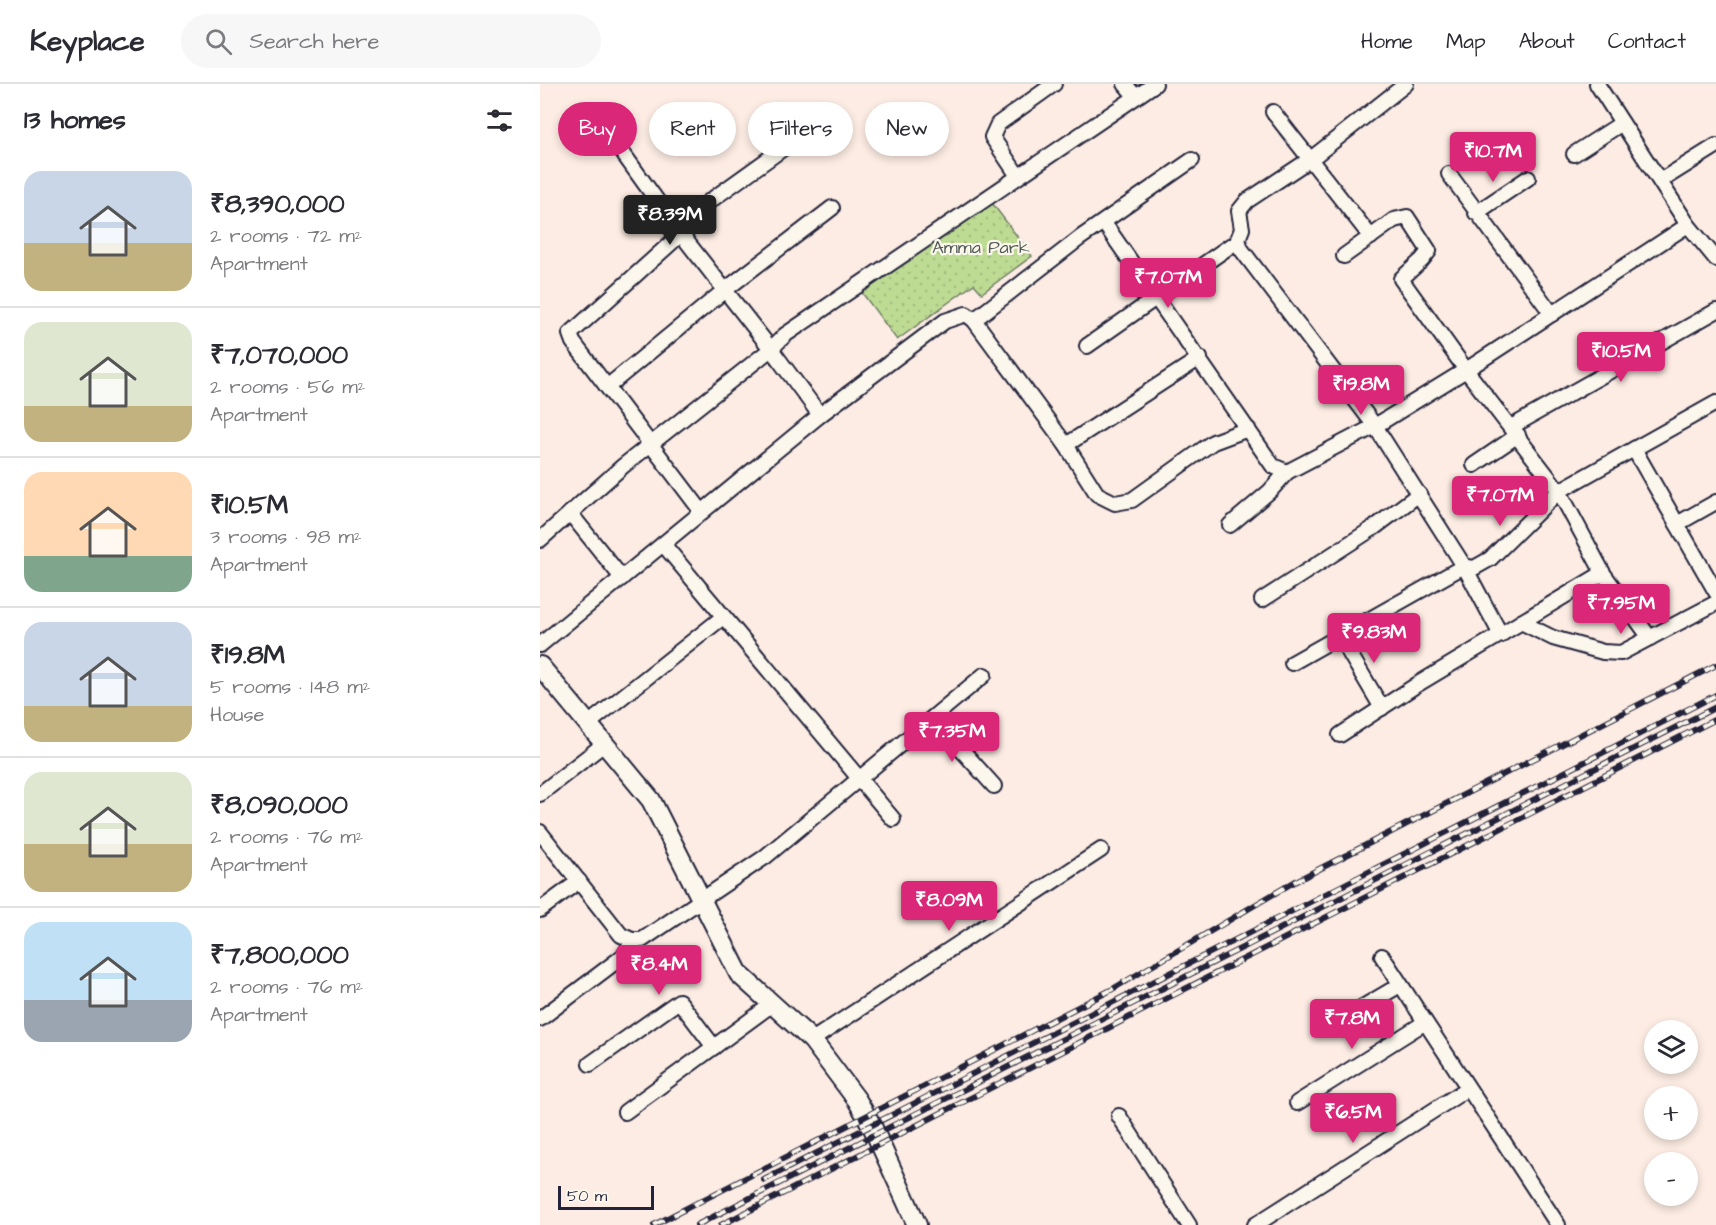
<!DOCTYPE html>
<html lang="en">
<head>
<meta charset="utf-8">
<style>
	:root { --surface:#fff; --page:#f7f7f7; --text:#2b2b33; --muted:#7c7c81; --line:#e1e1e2; --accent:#db2777 }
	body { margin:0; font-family:"Architects Daughter",sans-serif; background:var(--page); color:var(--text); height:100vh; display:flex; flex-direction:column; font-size:22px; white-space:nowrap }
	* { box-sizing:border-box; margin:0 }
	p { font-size:20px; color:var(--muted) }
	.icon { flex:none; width:33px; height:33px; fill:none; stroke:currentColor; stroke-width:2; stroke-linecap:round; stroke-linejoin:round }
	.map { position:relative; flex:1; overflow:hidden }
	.drawer { display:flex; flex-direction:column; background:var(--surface); width:540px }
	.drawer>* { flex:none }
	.top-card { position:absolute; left:18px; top:18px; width:570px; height:54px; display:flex; gap:12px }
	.fabs { position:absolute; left:1104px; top:936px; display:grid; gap:12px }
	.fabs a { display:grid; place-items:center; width:54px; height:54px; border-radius:50%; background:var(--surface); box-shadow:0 3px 9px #0003; font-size:30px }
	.scale { position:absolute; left:18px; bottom:15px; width:96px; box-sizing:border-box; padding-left:6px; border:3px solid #22223b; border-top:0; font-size:16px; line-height:21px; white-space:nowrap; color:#22223b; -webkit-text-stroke:4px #fbf7ec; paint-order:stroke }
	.price { position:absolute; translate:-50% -51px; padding:0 14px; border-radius:6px; background:var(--accent); color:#fff; font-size:20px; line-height:39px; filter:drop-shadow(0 2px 3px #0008) }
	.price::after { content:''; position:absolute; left:50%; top:36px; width:18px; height:14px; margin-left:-9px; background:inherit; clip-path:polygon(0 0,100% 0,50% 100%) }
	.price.selected { background:#222; color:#fff }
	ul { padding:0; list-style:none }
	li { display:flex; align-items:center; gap:18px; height:150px; padding:0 24px }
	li+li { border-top:2px solid var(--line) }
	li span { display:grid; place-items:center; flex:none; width:168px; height:120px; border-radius:18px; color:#555 }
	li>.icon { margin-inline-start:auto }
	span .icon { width:72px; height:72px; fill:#fffc; stroke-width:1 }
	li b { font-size:26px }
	h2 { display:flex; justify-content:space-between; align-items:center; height:72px; padding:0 24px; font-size:26px }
	.chip { padding:0 21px; border-radius:27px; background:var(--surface); box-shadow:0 3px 9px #0003; font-size:21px; line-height:54px }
	.chip.selected { background:var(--accent); color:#fff }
	header { display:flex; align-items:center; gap:36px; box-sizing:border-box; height:84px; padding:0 30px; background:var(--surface); border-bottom:2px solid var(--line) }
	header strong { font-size:28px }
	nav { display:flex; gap:33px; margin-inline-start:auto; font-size:21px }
	.search { width:420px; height:54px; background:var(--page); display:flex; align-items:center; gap:15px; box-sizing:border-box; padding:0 21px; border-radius:33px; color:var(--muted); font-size:22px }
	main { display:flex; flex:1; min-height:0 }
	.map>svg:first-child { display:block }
	.green { fill:url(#green-dots); stroke:#707e67; stroke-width:1.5 }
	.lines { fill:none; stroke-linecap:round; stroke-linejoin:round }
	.street-casing { stroke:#22223b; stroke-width:18 }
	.secondary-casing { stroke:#22223b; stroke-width:22 }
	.street { stroke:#fbf7ec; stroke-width:14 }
	.secondary { stroke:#fbf7ec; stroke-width:18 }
	.rail-casing { stroke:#22223b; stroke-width:6 }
	.rail { stroke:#fbf7ec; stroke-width:4; stroke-dasharray:11; stroke-linecap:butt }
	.labels { text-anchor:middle; stroke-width:4.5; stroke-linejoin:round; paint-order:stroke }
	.park-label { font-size:18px; fill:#515a55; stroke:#fbf7ec }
</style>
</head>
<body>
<header>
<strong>Keyplace</strong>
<div class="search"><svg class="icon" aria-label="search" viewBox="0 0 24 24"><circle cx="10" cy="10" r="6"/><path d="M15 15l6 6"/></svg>Search here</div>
<nav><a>Home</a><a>Map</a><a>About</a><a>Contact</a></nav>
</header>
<main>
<section class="drawer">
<h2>13 homes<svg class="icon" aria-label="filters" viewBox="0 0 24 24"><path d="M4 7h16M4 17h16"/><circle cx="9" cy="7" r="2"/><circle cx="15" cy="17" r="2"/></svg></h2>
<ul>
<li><span style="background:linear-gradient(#c9d6e8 60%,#c2b280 0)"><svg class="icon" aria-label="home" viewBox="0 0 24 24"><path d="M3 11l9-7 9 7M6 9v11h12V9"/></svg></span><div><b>₹8,390,000</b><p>2 rooms · 72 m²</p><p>Apartment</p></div></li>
<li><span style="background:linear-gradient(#dfe7d0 70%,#c2b280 0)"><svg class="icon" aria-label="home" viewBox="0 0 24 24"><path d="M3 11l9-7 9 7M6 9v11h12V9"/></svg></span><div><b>₹7,070,000</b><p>2 rooms · 56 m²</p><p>Apartment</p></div></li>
<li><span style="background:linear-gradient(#ffd9b3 70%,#7fa58c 0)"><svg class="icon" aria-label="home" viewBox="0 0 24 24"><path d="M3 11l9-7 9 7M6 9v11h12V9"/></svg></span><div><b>₹10.5M</b><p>3 rooms · 98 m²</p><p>Apartment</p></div></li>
<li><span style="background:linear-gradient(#c9d6e8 70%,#c2b280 0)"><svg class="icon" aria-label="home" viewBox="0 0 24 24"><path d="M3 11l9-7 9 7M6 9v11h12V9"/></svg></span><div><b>₹19.8M</b><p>5 rooms · 148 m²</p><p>House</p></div></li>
<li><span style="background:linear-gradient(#dfe7d0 60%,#c2b280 0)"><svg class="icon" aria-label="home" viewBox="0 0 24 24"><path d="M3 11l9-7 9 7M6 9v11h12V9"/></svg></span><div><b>₹8,090,000</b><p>2 rooms · 76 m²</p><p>Apartment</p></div></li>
<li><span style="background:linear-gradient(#bfe0f5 65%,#9aa5b1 0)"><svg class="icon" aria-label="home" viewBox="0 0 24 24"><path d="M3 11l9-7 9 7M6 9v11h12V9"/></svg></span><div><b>₹7,800,000</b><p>2 rooms · 76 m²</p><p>Apartment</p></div></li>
</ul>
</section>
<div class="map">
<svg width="1176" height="1141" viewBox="0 0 1176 1141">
	<defs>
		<pattern id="green-dots" width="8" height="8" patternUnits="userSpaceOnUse" patternTransform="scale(1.5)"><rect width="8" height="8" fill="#bedb93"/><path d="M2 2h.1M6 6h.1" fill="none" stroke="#a3bc80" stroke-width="1.8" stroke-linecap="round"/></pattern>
	</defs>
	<rect width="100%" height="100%" fill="#fcece3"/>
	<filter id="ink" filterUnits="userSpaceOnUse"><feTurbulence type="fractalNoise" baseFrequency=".0167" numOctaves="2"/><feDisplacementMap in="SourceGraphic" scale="12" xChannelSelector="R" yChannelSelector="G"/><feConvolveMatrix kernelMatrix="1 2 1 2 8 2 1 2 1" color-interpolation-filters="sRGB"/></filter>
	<g filter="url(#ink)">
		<path class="green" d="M 449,115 L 492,172 L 442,209 L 434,200 L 357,256 L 320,206 Z"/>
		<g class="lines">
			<g class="street-casing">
				<g id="street">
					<path d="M 585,0 L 595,12"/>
					<path d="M 866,0 L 772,74 L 707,117 L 699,127 L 702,145 L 698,155 L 701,165 L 835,342 L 924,482 L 961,551"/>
					<path d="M 1057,0 L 1148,141 L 1176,175"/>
					<path d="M 733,28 L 831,153"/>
					<path d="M 1034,70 L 1082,39"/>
					<path d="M 909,90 L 1012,230"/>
					<path d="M 478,92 L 452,53 L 458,40 L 514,0"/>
					<path d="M 1120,97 L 1176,62"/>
					<path d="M 936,129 L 988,94"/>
					<path d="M 564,139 L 733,382 L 747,388 L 835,342 L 926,286 L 1148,141"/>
					<path d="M 135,142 L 277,40"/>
					<path d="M 141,150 L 30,250 L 33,258 L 162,428"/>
					<path d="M 804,172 L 854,136 L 867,133 L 889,167 L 882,176 L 861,195 L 926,286 L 1019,407 L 1063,489 L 1110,554"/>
					<path d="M 434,236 L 540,154 L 652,76"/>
					<path d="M 547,262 L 690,162"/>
					<path d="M 67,303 L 185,206 L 292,124"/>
					<path d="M 280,331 L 405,237 L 426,230 L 434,236 L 526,361 L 557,410 L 575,419 L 592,416 L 673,358 L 708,345"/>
					<path d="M 971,343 L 1176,227"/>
					<path d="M 526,361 L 660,274"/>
					<path d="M 1094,365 L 1176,508"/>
					<path d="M 934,381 L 978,351"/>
					<path d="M 30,429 L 82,494"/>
					<path d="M 1137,440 L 1176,418"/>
					<path d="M 690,441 L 730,407 L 747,388"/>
					<path d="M 0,456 L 83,382 L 231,265 L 141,150 L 59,36"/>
					<path d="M 123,460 L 353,735"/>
					<path d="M 722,516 L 835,443 L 879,410"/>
					<path d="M 981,538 L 1013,554 L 1063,568 L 1081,569 L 1176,519"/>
					<path d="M 800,553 L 842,624"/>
					<path d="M 0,561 L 280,331 L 231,265 L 245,251 L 615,0"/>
					<path d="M 752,579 L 924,482 L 934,484 L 950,475 L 1019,407 L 1176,319"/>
					<path d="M 393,634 L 454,702"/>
					<path d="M 48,640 L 183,533"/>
					<path d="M 800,651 L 878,600 L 1063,489"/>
					<path d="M 0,710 L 64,660"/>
					<path d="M 0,748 L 81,851 L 92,856 L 102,856 L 225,773 L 444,591"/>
					<path d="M 0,826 L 39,797"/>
					<path d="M 842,872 L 1018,1141"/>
					<path d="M 804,934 L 860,901"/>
					<path d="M 0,935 L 86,870 L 92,856"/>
					<path d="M 272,956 L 561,766"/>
					<path d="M 50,980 L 139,917 L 174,963"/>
					<path d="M 757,1019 L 884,939"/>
					<path d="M 85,1028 L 231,921"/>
					<path d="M 579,1032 L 649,1141"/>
					<path d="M 715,1141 L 927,1005"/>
				</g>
			</g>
			<g class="secondary-casing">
				<path id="secondary" d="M 0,582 L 111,716 L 199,890 L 272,956 L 317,1016 L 332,1042 L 377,1141"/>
			</g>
			<use href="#street" class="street"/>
			<use href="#secondary" class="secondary"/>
			<g class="rail-casing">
				<g id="rail">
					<path d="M 224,1096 L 1176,611"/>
					<path d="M 114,1141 L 571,906 L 754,798 L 1176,581"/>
					<path d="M 157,1141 L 1176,623"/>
					<path d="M 181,1141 L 1176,635"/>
				</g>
			</g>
			<use href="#rail" class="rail"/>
		</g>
	</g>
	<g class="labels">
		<g class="park-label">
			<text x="441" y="169">Amma Park</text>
		</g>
	</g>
</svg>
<div class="fabs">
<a><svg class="icon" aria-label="layers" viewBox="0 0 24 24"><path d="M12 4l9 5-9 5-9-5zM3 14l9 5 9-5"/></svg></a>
<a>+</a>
<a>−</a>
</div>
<div class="scale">50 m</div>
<b class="price" style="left:953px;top:99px">₹10.7M</b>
<b class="price selected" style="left:130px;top:162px">₹8.39M</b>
<b class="price" style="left:628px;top:225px">₹7.07M</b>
<b class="price" style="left:1081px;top:299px">₹10.5M</b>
<b class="price" style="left:821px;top:332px">₹19.8M</b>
<b class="price" style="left:960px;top:443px">₹7.07M</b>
<b class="price" style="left:1081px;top:551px">₹7.95M</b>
<b class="price" style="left:834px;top:580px">₹9.83M</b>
<b class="price" style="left:412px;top:679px">₹7.35M</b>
<b class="price" style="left:409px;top:848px">₹8.09M</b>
<b class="price" style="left:119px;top:912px">₹8.4M</b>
<b class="price" style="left:812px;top:966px">₹7.8M</b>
<b class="price" style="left:813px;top:1060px">₹6.5M</b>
<div class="top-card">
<a class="chip selected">Buy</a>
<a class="chip">Rent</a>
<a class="chip">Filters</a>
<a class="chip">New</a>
</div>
</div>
</main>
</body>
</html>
